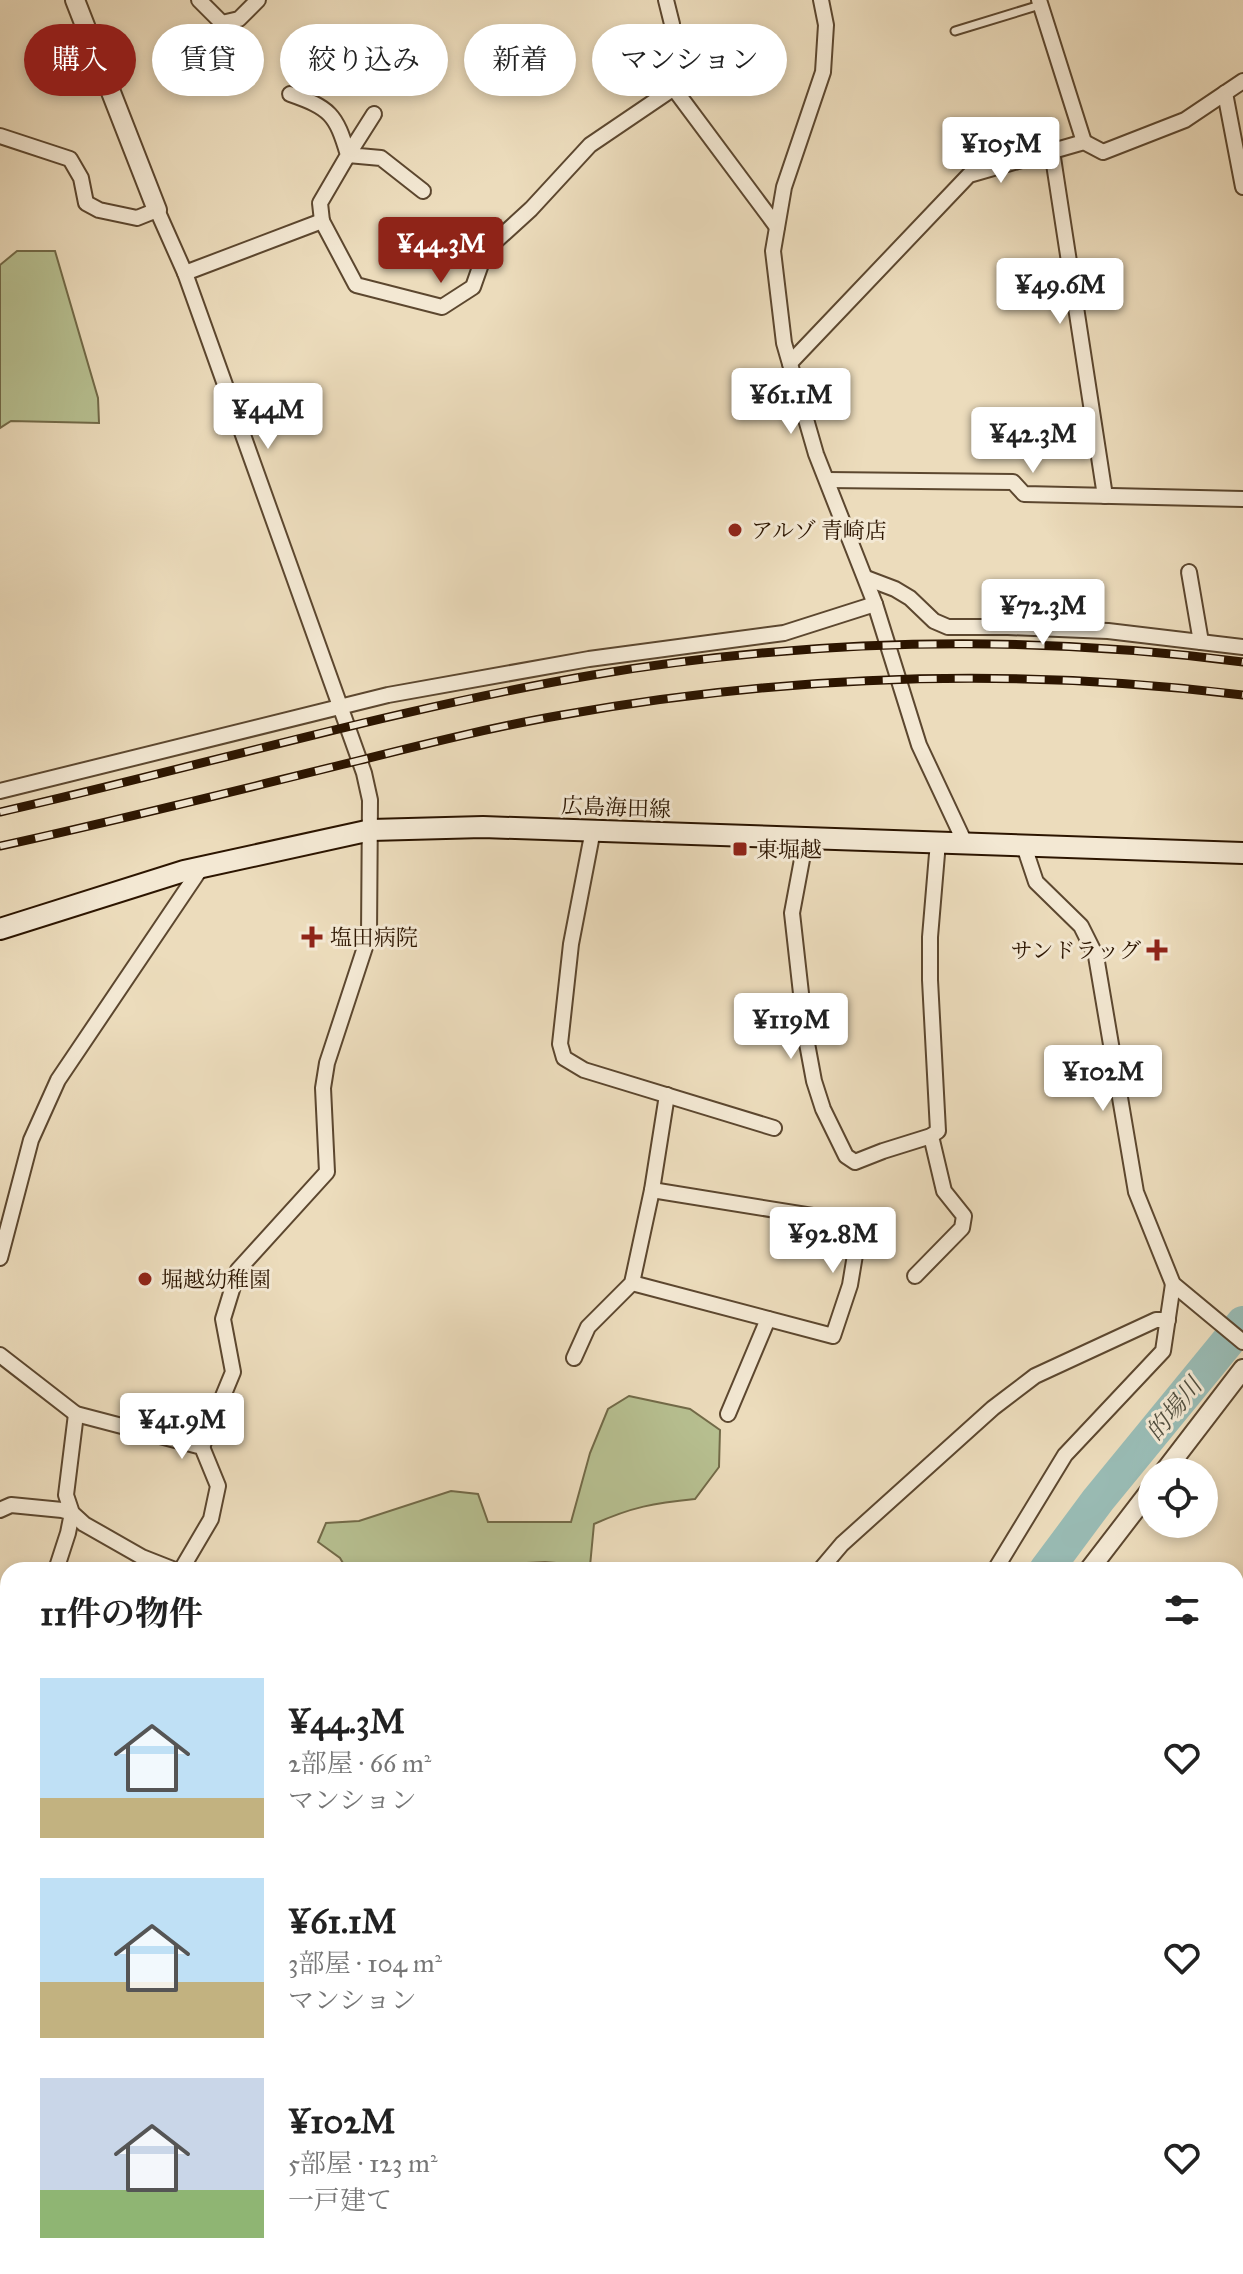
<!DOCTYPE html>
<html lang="ja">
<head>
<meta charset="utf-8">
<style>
	:root { --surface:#fff; --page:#f2f2f2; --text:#222; --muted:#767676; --accent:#8f2418 }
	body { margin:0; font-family:"IM FELL Great Primer","Noto Serif JP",serif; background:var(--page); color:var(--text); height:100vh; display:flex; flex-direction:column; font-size:30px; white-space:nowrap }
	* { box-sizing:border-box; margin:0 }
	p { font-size:26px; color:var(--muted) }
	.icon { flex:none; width:44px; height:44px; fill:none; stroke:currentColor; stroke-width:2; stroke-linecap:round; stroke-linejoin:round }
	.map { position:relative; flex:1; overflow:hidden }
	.details { position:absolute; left:0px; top:1562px; width:1244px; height:712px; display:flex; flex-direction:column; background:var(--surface); border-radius:24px 24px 0 0; box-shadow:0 4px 12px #0003 }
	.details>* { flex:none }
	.hud { position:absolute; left:24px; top:24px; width:800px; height:72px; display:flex; gap:16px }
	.controls { position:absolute; left:1138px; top:1458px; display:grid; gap:16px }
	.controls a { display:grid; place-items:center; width:80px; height:80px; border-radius:50%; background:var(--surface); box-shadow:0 4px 12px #0003; font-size:40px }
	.price { position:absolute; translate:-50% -68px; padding:0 18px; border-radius:8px; background:#fff; color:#222; font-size:26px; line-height:52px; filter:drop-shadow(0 2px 4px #0008) }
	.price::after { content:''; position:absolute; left:50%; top:48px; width:24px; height:18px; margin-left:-12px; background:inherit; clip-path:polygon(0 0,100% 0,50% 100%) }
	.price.current { background:var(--accent); color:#fff }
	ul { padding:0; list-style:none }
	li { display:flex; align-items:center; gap:24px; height:200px; padding:0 40px }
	li span { display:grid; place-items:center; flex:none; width:224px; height:160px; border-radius:0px; color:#555 }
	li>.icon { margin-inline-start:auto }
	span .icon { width:96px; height:96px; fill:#fffc; stroke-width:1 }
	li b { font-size:34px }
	h2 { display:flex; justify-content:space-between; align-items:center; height:96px; padding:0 40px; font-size:34px }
	.pill { padding:0 28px; border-radius:36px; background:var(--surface); box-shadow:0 4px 12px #0003; font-size:28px; line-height:72px }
	.pill.current { background:var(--accent); color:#fff }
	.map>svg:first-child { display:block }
	.green { fill:#b7c091; stroke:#726a48; stroke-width:2 }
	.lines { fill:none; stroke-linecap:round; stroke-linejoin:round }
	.river { stroke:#99bbb4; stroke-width:34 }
	.service-casing { stroke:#5c472f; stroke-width:11 }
	.minor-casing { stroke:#5c472f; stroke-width:18 }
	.tertiary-casing { stroke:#5c472f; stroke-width:22 }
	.secondary-casing { stroke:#2c1500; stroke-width:24 }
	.service { stroke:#f3e8d3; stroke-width:7 }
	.minor { stroke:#f3e8d3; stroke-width:14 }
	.tertiary { stroke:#f3e8d3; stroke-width:18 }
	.secondary { stroke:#f3e8d3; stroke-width:20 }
	.rail-casing { stroke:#2c1500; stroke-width:9 }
	.rail { stroke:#f3e8d3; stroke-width:6; stroke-dasharray:18; stroke-linecap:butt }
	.poi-dot { fill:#8f2418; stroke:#f3e8d3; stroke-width:3 }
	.labels { text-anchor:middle; stroke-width:6; stroke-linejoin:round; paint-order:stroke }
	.poi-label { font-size:22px; fill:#2c1500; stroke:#f3e8d3; text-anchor:start }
	.street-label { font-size:22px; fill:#2c1500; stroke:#f3e8d3 }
	.water-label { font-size:24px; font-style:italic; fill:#524f3f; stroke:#f3e8d3 }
</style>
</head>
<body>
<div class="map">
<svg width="1243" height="2274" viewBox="0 0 1243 2274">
	<rect width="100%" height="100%" fill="#ecdcbc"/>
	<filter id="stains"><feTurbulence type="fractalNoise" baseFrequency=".0025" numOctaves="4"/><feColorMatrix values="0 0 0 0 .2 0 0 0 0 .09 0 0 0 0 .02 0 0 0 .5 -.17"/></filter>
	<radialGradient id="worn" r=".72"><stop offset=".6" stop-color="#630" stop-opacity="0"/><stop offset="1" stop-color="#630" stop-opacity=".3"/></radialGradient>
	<g class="green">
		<path d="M 17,251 L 55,251 L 98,398 L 99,423 L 11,421 L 0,428 L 0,265 Z"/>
		<path d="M 629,1396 L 690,1409 L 720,1430 L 719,1467 L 695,1499 C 654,1503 632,1507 594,1524 L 590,1566 L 545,1562 L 490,1565 L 485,1570 L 347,1570 L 340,1558 L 318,1542 L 326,1523 L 359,1521 L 451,1491 L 478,1494 L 488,1522 L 571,1522 L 590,1453 L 608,1409 Z"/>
	</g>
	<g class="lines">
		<g class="river">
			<path d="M 1046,1570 L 1098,1500 L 1243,1323"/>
			<path d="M 961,2266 L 963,2274"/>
		</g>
		<g class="service-casing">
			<g id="service">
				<path d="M 955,31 L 1040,5"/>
				<path d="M 1236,1933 L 1243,1932"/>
				<path d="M 908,2266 L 910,2274"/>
				<path d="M 504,2274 L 507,2266"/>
			</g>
		</g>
		<g class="minor-casing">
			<g id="minor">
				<path d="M 199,0 L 222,23 L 239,19 L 258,0"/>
				<path d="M 666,0 L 672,24 L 669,82 L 777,227"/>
				<path d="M 821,0 L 826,25 L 823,72 L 784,187 L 773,251 L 784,343 L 816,454 L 875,604 L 919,745 L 965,843"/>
				<path d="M 1039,0 L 1084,142"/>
				<path d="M 1225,93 L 1243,187"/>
				<path d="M 290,94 C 330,108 336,114 348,155 L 320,203 L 322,221"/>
				<path d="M 374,114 L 348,155 L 381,158 L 423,191"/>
				<path d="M 0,136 L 70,159 L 81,178 L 86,203 L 99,210 L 137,218 L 157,210 L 185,273 L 364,773 L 370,800 L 369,935 L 327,1063 L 323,1088 L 327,1172 L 238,1270 L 223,1319 L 233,1372 L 202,1447"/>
				<path d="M 1052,151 L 1105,496"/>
				<path d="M 185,273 L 322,221 L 356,285 L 442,307 L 473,287 L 486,250 L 531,209 L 590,145 L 674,88"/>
				<path d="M 790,363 L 969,175 L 1084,142 L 1103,152 L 1185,120 L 1243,81"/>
				<path d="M 827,480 L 1013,482 L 1024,494 L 1243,499"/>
				<path d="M 1189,572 L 1201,642"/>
				<path d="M 866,578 L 895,589 L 910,598 L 934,621 L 948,627 L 1008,627 L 1108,631 L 1243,647"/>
				<path d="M 0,791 L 388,695 L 589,659 L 784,633 L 875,604"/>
				<path d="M 593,830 L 571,944 L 560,1044 L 564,1058 L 584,1070 L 774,1128"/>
				<path d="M 806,838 L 792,913 L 806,1038 L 814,1081 L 823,1109 L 846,1156 L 855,1162 L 883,1151 L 931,1136"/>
				<path d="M 1024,846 L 1036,882 L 1081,926 L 1096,956 L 1136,1192 L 1173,1284 L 1243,1342"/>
				<path d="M 0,1258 L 31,1140 L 58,1080 L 201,868"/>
				<path d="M 915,1276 L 962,1228 L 964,1216 L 944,1191 L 931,1136 L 938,1131 L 930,980 L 930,937 L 938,842"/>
				<path d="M 632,1283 L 833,1336 L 850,1285 L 859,1231 L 850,1222 L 652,1190"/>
				<path d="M 0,1355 L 76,1414 L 202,1447 L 218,1486 L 211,1519 L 181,1570"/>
				<path d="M 574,1358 L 588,1327 L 632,1283 L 652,1190 L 667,1095"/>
				<path d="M 76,1414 L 66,1495 L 72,1513 L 84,1524 L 142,1557 L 175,1570"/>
				<path d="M 728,1414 L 768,1319"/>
				<path d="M 0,1510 L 11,1505 L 62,1510 L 72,1513 L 68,1533 L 56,1570"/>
				<path d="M 820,1570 L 842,1544 L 993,1408 L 1035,1376 L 1156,1320 L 1168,1320"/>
				<path d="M 995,1570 L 1065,1455 L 1163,1351 L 1173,1284"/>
				<path d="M 0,1636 L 5,1620 L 8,1621"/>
				<path d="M 0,1882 L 8,1890"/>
				<path d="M 0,1997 L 8,1997"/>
				<path d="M 0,2082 L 8,2081"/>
				<path d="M 0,2260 L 8,2245"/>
				<path d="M 92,2266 L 92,2274"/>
				<path d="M 491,2274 L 494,2266"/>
			</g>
		</g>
		<g class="tertiary-casing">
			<g id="tertiary">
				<path d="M 75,0 L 157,210"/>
				<path d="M 1164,1472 L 1243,1369"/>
				<path d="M 1089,1570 L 1152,1488"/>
				<path d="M 1002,2266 L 1004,2274"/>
			</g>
		</g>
		<g class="secondary-casing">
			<path id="secondary" d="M 0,929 L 184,871 L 371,830 L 483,827 L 1243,853"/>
		</g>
		<use href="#service" class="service"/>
		<use href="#minor" class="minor"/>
		<use href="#tertiary" class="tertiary"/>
		<use href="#secondary" class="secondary"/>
		<g class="rail-casing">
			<g id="rail">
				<path d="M 0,812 C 198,767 393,709 593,675 C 807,639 1027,634 1243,662"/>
				<path d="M 0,846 C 120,820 238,790 357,761 C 425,744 493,727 562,715 C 787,675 1016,667 1243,695"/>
			</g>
		</g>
		<use href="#rail" class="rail"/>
	</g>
	<g class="poi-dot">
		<circle cx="735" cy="530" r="8"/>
		<rect x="732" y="841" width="16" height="16" rx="4"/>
		<path d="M308 925h8v8h8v8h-8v8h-8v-8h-8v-8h8z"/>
		<path d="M1153 938h8v8h8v8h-8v8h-8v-8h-8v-8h8z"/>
		<circle cx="145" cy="1279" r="8"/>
	</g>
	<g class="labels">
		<g class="poi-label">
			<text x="751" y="538">アルゾ 青崎店</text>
			<text x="756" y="857">東堀越</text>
			<text x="330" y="945">塩田病院</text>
			<text x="1141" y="958" text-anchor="end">サンドラッグ</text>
			<text x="161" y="1287">堀越幼稚園</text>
		</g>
		<g class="street-label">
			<text transform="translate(616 807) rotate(2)" y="8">広島海田線</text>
		</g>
		<g class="water-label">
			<text transform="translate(1174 1409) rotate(-51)" y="8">的場川</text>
		</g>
	</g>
	<rect width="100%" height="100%" filter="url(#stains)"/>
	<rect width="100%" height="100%" fill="url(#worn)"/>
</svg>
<div class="controls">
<a><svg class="icon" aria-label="locate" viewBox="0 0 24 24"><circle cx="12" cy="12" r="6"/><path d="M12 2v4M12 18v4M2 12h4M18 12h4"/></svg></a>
</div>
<b class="price" style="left:1001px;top:185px">¥105M</b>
<b class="price current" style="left:441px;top:285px">¥44.3M</b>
<b class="price" style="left:1060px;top:326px">¥49.6M</b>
<b class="price" style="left:791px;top:436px">¥61.1M</b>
<b class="price" style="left:268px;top:451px">¥44M</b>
<b class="price" style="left:1033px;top:475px">¥42.3M</b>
<b class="price" style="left:1043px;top:647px">¥72.3M</b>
<b class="price" style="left:791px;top:1061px">¥119M</b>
<b class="price" style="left:1103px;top:1113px">¥102M</b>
<b class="price" style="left:833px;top:1275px">¥92.8M</b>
<b class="price" style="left:182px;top:1461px">¥41.9M</b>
<div class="hud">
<a class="pill current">購入</a>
<a class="pill">賃貸</a>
<a class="pill">絞り込み</a>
<a class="pill">新着</a>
<a class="pill">マンション</a>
</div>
<section class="details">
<h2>11件の物件<svg class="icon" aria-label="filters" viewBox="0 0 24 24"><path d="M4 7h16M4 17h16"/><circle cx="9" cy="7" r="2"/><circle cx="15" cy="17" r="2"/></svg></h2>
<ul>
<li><span style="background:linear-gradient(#bfe0f5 75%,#c2b280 0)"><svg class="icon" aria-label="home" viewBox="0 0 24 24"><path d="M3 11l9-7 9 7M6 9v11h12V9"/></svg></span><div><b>¥44.3M</b><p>2部屋 · 66 m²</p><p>マンション</p></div><svg class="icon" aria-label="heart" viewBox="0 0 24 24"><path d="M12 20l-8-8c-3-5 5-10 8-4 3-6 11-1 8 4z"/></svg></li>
<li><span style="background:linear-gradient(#bfe0f5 65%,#c2b280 0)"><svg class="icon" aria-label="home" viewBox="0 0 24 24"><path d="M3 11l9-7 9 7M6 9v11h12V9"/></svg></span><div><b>¥61.1M</b><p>3部屋 · 104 m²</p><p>マンション</p></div><svg class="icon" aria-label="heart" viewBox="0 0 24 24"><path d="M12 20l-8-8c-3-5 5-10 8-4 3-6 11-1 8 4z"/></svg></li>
<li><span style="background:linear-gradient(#c9d6e8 70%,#8fb573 0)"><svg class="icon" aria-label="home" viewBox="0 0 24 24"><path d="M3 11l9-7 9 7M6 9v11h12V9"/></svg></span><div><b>¥102M</b><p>5部屋 · 123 m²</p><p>一戸建て</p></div><svg class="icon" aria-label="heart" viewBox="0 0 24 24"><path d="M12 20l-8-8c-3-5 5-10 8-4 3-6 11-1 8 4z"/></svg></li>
</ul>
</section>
</div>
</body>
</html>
